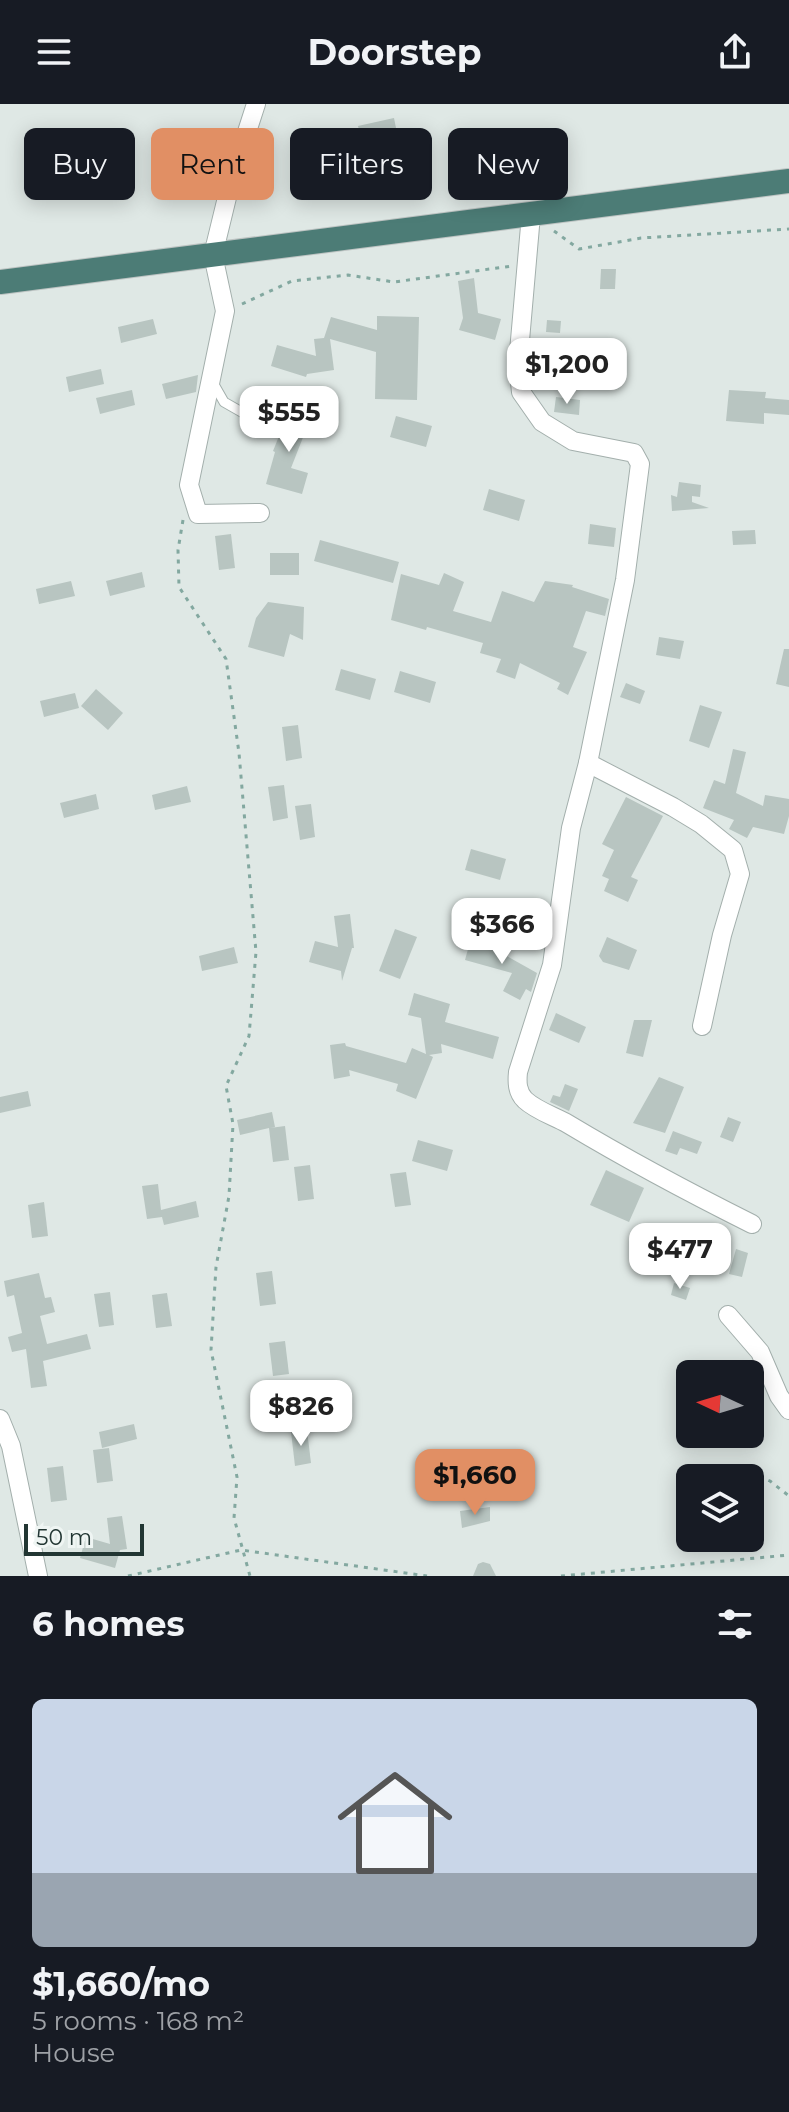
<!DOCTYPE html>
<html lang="en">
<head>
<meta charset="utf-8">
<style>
	:root { --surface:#171b24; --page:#242831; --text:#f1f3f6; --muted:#9ea1a6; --line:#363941; --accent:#e18f64 }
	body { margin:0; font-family:Montserrat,sans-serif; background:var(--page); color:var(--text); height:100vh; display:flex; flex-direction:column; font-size:30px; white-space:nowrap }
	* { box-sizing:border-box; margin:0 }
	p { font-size:26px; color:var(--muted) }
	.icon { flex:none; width:44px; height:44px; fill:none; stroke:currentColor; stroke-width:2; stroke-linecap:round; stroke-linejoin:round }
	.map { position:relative; height:1472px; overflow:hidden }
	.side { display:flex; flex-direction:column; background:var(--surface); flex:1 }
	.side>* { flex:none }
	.guide { position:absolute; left:24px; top:24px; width:742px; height:72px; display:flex; gap:16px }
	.needle { width:52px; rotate:274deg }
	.controls { position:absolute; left:676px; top:1256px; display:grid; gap:16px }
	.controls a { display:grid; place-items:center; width:88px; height:88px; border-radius:12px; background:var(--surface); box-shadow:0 4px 20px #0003; font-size:40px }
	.scale { position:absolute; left:24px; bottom:20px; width:120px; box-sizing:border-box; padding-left:8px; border:4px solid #223633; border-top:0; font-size:22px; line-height:28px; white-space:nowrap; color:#223633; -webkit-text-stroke:6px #eff5f3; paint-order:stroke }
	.price { position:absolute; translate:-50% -68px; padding:0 18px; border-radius:16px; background:#fff; color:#222; font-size:26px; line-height:52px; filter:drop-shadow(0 2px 4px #0008) }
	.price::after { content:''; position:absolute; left:50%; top:48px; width:24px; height:18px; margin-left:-12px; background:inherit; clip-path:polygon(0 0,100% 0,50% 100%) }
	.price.selected { background:var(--accent); color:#111 }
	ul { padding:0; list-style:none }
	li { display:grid; align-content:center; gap:16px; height:424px; padding:0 32px }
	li+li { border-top:2px solid var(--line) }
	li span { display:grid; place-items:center; height:248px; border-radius:12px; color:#555 }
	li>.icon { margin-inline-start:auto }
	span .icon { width:144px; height:144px; fill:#fffc; stroke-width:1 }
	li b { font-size:34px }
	h2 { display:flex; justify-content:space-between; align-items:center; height:96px; padding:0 32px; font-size:34px }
	.tag { padding:0 28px; border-radius:12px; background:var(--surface); box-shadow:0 4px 20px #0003; font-size:28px; line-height:72px }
	.tag.selected { background:var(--accent); color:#111 }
	header { display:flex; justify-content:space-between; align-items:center; height:104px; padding:0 32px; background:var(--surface); font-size:36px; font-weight:700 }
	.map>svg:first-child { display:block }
	.building { fill:#b8c5c1 }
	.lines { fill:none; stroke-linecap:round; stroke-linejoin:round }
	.service-casing { stroke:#a3afac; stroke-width:11 }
	.minor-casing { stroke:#a3afac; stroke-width:20 }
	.trunk-casing { stroke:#bdc3c2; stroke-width:26 }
	.path { stroke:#83a8a0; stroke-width:3; stroke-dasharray:4 6; stroke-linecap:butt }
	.service { stroke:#fff; stroke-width:9 }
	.minor { stroke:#fff; stroke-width:18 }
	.trunk { stroke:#4c7c76; stroke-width:24 }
</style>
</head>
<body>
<header><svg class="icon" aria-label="menu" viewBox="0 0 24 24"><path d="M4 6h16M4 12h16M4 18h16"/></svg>Doorstep<svg class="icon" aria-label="share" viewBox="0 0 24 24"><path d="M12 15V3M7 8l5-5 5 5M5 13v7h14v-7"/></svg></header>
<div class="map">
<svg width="789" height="1472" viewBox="0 0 789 1472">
	<rect width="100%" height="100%" fill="#dfe8e5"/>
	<g class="building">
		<path d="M 394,14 L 397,29 L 362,38 L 358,22 Z"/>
		<path d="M 601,165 L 616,165 L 615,185 L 600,185 Z"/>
		<path d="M 474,174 L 478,209 L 501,215 L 495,236 L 459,226 L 463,214 L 458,177 Z"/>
		<path d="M 377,212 L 419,213 L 417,296 L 375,295 L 376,248 L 330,235 L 334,266 L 307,270 L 306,273 L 271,262 L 277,241 L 316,252 L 314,235 L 324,234 L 331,213 L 377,226 Z"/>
		<path d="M 153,215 L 157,230 L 121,239 L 118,223 Z"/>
		<path d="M 547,216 L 561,217 L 560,229 L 546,228 Z"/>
		<path d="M 101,265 L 104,280 L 69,288 L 66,273 Z"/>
		<path d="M 198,271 L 196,288 L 166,295 L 162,280 Z"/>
		<path d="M 132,286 L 135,301 L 100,310 L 96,294 Z"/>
		<path d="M 729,286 L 766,288 L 765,294 L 789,296 L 789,311 L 764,309 L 764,320 L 726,317 Z"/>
		<path d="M 556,293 L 580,296 L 579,311 L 554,308 Z"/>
		<path d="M 290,305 L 311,313 L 291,364 L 308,369 L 302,390 L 266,380 L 275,348 L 273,347 Z"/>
		<path d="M 396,312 L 432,322 L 426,343 L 390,333 Z"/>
		<path d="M 679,378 L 701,381 L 700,393 L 692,392 L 692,398 L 709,404 L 672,407 L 671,391 L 677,393 Z"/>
		<path d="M 489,385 L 525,396 L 519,417 L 483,406 Z"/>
		<path d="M 590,420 L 616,424 L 614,443 L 588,440 Z"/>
		<path d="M 755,426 L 756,440 L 733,441 L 732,427 Z"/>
		<path d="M 231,430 L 235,464 L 219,466 L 215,432 Z"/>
		<path d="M 320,436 L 399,458 L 393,479 L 314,457 Z"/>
		<rect x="270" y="449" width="29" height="22"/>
		<path d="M 142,468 L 145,483 L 110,492 L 106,477 Z"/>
		<path d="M 444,469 L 464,478 L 453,507 L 491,518 L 502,487 L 534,498 L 545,477 L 573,481 L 572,483 L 609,495 L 605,512 L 586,507 L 573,543 L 587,548 L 568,591 L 557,585 L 560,579 L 520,559 L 515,575 L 496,568 L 501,555 L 480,549 L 483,539 L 427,523 L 426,526 L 391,516 L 401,470 L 439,481 Z"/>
		<path d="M 71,477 L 75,492 L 39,500 L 36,485 Z"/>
		<path d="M 268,498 L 304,503 L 303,536 L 290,530 L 284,553 L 248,543 L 256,514 Z"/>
		<path d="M 659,533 L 684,537 L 680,555 L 656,551 Z"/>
		<path d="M 784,545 L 789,545 L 789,583 L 776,580 Z"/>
		<path d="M 341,565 L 376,575 L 370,596 L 335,586 Z"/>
		<path d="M 400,567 L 436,578 L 430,599 L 394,588 Z"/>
		<path d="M 626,579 L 645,587 L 640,600 L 620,593 Z"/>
		<path d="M 96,585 L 123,609 L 108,626 L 81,602 Z"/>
		<path d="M 75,589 L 79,604 L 44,613 L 40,597 Z"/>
		<path d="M 700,601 L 722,608 L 709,644 L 689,637 Z"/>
		<path d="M 298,621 L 302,654 L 286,657 L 282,623 Z"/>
		<path d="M 733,645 L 746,648 L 736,689 L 763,702 L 765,691 L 789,695 L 789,712 L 784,730 L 753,723 L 747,734 L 729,725 L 734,716 L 703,704 L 714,676 L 725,680 Z"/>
		<path d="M 284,681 L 288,714 L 273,717 L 268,683 Z"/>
		<path d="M 187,682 L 191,698 L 155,706 L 152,691 Z"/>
		<path d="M 96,690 L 99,705 L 64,714 L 60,699 Z"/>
		<path d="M 626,693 L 663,712 L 631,773 L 638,776 L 628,798 L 604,787 L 609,775 L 602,772 L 614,746 L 602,740 Z"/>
		<path d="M 311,700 L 315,733 L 300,736 L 295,702 Z"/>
		<path d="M 471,745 L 506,755 L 500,776 L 465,766 Z"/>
		<path d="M 350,810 L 354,844 L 352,844 L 342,877 L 341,867 L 309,858 L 315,837 L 338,843 L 334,812 Z"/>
		<path d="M 395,825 L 417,833 L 400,875 L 379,867 Z"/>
		<path d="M 607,833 L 637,846 L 629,866 L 603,858 L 599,852 Z"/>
		<path d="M 471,834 L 507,845 L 505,851 L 537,869 L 531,888 L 526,885 L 520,896 L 503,887 L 512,869 L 465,856 Z"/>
		<path d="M 234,843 L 238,859 L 202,867 L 199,852 Z"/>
		<path d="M 414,889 L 450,900 L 445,918 L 499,933 L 493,955 L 441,940 L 442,949 L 429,951 L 433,953 L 416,995 L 396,987 L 398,980 L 349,966 L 350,972 L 334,975 L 330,941 L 345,939 L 346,942 L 406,959 L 412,944 L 426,950 L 421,914 L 408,911 Z"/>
		<path d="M 556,909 L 586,923 L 579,939 L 549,926 Z"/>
		<path d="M 634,916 L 652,916 L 643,953 L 626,949 Z"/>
		<path d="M 659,973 L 684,983 L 665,1029 L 633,1019 Z"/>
		<path d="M 565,980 L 578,985 L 569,1007 L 550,998 L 553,991 L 560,993 Z"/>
		<path d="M 28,987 L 31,1002 L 0,1009 L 0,993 Z"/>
		<path d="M 272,1008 L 275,1023 L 270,1024 L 285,1022 L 289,1056 L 273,1058 L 269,1024 L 240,1031 L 237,1016 Z"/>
		<path d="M 728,1013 L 741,1018 L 733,1038 L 720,1033 Z"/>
		<path d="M 673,1027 L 702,1038 L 697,1050 L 680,1044 L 677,1051 L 665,1047 Z"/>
		<path d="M 418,1036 L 453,1046 L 447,1067 L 412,1057 Z"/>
		<path d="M 310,1061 L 314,1095 L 298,1097 L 294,1063 Z"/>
		<path d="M 606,1066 L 644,1084 L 629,1118 L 590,1101 Z"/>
		<path d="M 406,1068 L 411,1101 L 395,1103 L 390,1070 Z"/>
		<path d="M 158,1080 L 161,1106 L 196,1097 L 199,1113 L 164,1121 L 162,1113 L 147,1115 L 142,1082 Z"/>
		<path d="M 44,1098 L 48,1132 L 32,1134 L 28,1101 Z"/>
		<path d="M 736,1145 L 748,1149 L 742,1173 L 729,1170 Z"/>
		<path d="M 272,1167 L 276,1200 L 260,1202 L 256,1169 Z"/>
		<path d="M 39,1169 L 45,1194 L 51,1193 L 55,1208 L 40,1212 L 47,1240 L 87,1230 L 91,1245 L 43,1257 L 47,1282 L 31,1284 L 26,1245 L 12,1248 L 8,1233 L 22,1229 L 14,1191 L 7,1193 L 4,1177 Z"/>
		<path d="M 674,1179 L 690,1184 L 686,1196 L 671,1191 Z"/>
		<path d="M 110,1188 L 114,1221 L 99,1223 L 94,1190 Z"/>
		<path d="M 167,1189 L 172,1222 L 156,1224 L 152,1191 Z"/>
		<path d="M 285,1237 L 289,1270 L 273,1272 L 269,1239 Z"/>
		<path d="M 134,1320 L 137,1335 L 102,1344 L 99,1328 Z"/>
		<path d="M 307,1326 L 311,1359 L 295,1362 L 291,1328 Z"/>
		<path d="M 109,1344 L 113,1377 L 97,1379 L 93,1346 Z"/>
		<path d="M 63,1362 L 67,1396 L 51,1398 L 47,1364 Z"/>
		<path d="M 490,1403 L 490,1417 L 462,1424 L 460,1407 Z"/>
		<path d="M 122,1412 L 127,1445 L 120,1446 L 115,1464 L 80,1454 L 86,1433 L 110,1440 L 107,1414 Z"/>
		<path d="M 483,1458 L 490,1460 L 496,1472 L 473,1472 L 478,1460 Z"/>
	</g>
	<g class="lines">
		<g class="service-casing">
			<path id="service" d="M 212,277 L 224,298 L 266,322"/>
		</g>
		<g class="minor-casing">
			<g id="minor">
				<path d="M 256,0 L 231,77 L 213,151 L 225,207 L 189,381 L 198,410 L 260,409"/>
				<path d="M 531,111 L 518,259 L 521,288 L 542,318 L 573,337 L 634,349 L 640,360 L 625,476 L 588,659 L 571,724 L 552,861 L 518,968 C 517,978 517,988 525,996 C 537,1007 554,1012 568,1020 C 628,1056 690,1089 752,1120"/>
				<path d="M 588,659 L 673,703 L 701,720 L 733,746 L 740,770 L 722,831 L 702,922"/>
				<path d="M 728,1211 L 760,1248 L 779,1292 L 789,1306"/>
				<path d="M 0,1315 L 11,1342 L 38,1472"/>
			</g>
		</g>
		<g class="trunk-casing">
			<path id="trunk" d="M 0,178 L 789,77"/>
		</g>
		<g class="path">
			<path d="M 554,127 L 579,145 L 641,134 L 789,125"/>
			<path d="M 242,200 L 292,177 L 348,171 L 394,178 L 512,162"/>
			<path d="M 183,416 L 178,446 L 179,483 L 226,555 L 239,649 L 256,848 L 249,932 L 226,982 L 233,1020 L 229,1092 L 216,1163 L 211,1246 L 237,1373 L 234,1414 L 250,1472"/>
			<path d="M 741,1364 L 770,1377 L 789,1392"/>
			<path d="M 128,1472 L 241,1446 L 427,1472"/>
			<path d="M 561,1472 L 789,1451"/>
		</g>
		<use href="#service" class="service"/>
		<use href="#minor" class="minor"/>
		<use href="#trunk" class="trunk"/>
	</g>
</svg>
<div class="controls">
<a><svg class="needle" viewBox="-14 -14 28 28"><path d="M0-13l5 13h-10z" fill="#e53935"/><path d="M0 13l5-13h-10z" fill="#9ea1a6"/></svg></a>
<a><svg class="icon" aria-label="layers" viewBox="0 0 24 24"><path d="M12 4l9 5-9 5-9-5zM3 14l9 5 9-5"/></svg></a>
</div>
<div class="scale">50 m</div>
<b class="price" style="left:567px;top:302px">$1,200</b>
<b class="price" style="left:289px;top:350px">$555</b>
<b class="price" style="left:502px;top:862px">$366</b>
<b class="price" style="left:680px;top:1187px">$477</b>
<b class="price" style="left:301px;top:1344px">$826</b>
<b class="price selected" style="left:475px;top:1413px">$1,660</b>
<div class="guide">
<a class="tag">Buy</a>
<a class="tag selected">Rent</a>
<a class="tag">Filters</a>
<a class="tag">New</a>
</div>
</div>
<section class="side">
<h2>6 homes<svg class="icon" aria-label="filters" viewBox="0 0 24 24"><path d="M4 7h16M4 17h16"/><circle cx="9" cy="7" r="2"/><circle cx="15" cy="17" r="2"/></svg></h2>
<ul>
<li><span style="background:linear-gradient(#c9d6e8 70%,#9aa5b1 0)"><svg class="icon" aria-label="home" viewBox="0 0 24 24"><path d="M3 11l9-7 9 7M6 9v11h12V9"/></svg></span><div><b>$1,660/mo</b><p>5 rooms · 168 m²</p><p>House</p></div></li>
</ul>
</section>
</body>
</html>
